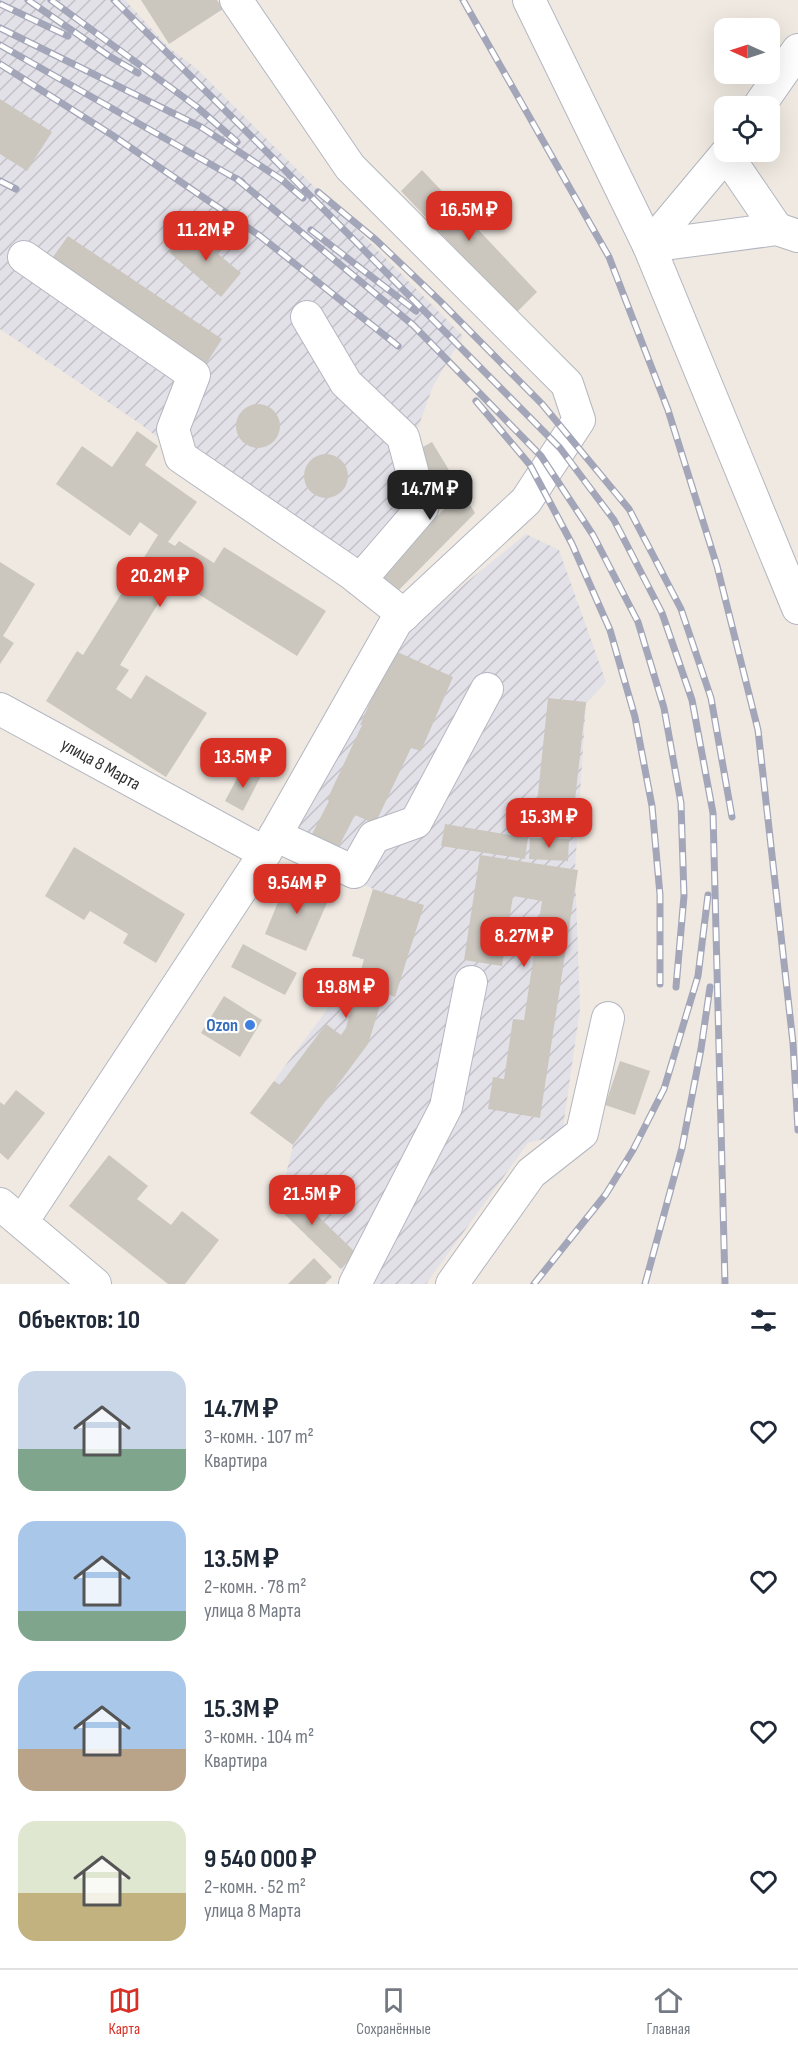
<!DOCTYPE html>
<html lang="ru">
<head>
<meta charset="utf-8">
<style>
	:root { --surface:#fff; --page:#f2f2f3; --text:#1f2937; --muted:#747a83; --line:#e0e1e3; --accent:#d93025 }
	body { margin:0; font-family:"Sofia Sans Condensed",sans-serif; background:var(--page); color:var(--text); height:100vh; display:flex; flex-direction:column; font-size:22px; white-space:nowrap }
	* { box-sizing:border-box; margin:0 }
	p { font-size:20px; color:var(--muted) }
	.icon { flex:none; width:33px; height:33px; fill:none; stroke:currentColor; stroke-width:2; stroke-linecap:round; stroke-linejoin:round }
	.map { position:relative; height:1284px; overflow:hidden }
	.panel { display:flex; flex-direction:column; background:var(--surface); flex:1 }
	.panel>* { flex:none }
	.needle { width:39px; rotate:273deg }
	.buttons { position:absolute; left:714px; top:18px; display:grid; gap:12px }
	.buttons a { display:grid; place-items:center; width:66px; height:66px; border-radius:12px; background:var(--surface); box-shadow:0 6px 24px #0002; font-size:30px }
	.price { position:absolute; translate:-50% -51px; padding:0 14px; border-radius:12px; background:var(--accent); color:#fff; font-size:20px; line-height:39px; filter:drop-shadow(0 2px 3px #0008) }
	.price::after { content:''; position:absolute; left:50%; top:36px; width:18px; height:14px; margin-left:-9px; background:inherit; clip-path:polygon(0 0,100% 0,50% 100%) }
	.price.current { background:#222; color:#fff }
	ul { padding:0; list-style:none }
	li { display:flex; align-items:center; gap:18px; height:150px; padding:0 18px }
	li span { display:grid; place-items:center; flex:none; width:168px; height:120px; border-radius:18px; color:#555 }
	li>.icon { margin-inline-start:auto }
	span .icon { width:72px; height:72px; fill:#fffc; stroke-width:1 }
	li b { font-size:26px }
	h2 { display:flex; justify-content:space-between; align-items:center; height:72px; padding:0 18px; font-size:26px }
	.tabs { display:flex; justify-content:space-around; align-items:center; height:84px; border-top:2px solid var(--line); background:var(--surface); font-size:16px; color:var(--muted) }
	.tabs a { display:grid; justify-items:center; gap:3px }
	.tabs .current { color:var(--accent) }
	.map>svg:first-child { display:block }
	.industrial { fill:url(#industrial-furrows) }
	.building { fill:#cbc7bf }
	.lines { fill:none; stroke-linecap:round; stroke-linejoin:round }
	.minor-casing { stroke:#b4b7c1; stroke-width:34 }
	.minor { stroke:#fff; stroke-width:32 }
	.rail-casing { stroke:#a3a6b8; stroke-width:7 }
	.rail { stroke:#fff; stroke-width:4.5; stroke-dasharray:14; stroke-linecap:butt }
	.shop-dot { fill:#3f7fe0; stroke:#fff; stroke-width:2 }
	.labels { text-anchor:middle; stroke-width:4.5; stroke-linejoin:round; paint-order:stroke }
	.street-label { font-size:18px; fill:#2e2e2e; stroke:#fff }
	.shop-label { font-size:18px; font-weight:bold; fill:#366cbe; stroke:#fff; text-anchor:end }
</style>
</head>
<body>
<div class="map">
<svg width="798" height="1284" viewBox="0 0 798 1284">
	<defs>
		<pattern id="industrial-furrows" width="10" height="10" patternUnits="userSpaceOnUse" patternTransform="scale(1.5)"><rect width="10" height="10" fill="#e3e1e8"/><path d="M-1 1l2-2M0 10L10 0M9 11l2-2" fill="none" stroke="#c3c1c7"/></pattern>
	</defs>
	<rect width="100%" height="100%" fill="#efe9e1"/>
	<g class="industrial">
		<path d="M 0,0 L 125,0 L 168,47 L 196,68 L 463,336 L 433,386 L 411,447 L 404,512 L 349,582 L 139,423 L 0,329 Z"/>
		<path d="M 526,534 L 559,550 L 606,682 L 586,703 L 575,869 L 580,1009 L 562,1134 L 528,1143 L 426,1284 L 356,1284 L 269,1199 L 284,1183 L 293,1145 L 250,1113 L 349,980 L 357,982 L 364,960 L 352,956 L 373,889 L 281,844 L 388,646 Z"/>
	</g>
	<g class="building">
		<path d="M 141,0 L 217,0 L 223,9 L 169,44 Z"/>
		<path d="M 0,99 L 52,132 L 27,171 L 0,154 Z"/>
		<path d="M 422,170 L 537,292 L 516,313 L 401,191 Z"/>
		<path d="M 188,230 L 203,244 L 211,234 L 225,246 L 218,254 L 241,273 L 221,297 L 169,252 Z"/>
		<path d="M 68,236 L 222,339 L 206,364 L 50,261 Z"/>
		<circle cx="258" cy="426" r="22"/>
		<path d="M 137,431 L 158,446 L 145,465 L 197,502 L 168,542 L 175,546 L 179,541 L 214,563 L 224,547 L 326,611 L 297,656 L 176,580 L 181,571 L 179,570 L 120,665 L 129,670 L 116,689 L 131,699 L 146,675 L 207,713 L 166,777 L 46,701 L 77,651 L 83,655 L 158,535 L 140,522 L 130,536 L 56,484 L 82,446 L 112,467 Z"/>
		<path d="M 432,442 L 475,513 L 394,595 L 377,578 L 445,508 L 412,453 Z"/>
		<circle cx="326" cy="476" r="22"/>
		<path d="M 0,562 L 35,584 L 3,636 L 14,643 L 0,664 Z"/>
		<path d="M 393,650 L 453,677 L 421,751 L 411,748 L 375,824 L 355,815 L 336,852 L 310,838 L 329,801 L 327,800 L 362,725 L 360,725 Z"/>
		<path d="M 548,698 L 586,702 L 571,836 L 534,832 Z"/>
		<path d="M 243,767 L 261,776 L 243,811 L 225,801 Z"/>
		<path d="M 445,824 L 528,838 L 525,859 L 441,846 Z"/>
		<path d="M 530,838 L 569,839 L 568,861 L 529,859 Z"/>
		<path d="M 74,847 L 185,914 L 156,963 L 123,943 L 128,934 L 90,911 L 84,920 L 45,896 Z"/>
		<path d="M 480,855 L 578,870 L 540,1118 L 488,1109 L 493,1077 L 504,1079 L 513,1019 L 524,1020 L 542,901 L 513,896 L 502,966 L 464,960 Z"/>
		<path d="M 288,878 L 330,896 L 306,951 L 265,934 Z"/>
		<path d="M 373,889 L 424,905 L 395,997 L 384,993 L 368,1044 L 293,1145 L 250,1113 L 274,1081 L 280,1085 L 326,1024 L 341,1035 L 346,1028 L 364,959 L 352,956 Z"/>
		<path d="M 243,944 L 297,973 L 285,995 L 231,967 Z"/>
		<path d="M 224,996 L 262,1020 L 240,1057 L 201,1033 Z"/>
		<path d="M 620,1061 L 650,1071 L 635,1115 L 605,1105 Z"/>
		<path d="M 16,1090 L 45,1113 L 8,1160 L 0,1153 L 0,1102 L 4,1105 Z"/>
		<path d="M 109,1155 L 148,1186 L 137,1199 L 171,1225 L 182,1211 L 219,1240 L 185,1284 L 168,1284 L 69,1206 Z"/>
		<path d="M 284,1183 L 356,1253 L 341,1269 L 269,1199 Z"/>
		<path d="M 314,1258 L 332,1277 L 325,1284 L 288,1284 Z"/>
	</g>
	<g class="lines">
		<g class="minor-casing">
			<g id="minor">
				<path d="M 529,0 L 649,246 L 798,608"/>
				<path d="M 759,106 L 798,50"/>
				<path d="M 728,152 L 726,154 L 777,229"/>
				<path d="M 649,246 L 777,229 L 798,236"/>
				<path d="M 649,246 L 726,154"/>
				<path d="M 24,257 L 194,375 L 173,429 L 181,457 L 351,573 L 404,615"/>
				<path d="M 307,317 L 346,383 L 403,437 L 422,508 L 360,580"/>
				<path d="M 0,709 L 265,853"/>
				<path d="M 275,835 L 354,872 L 374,837 L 416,822 L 487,689"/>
				<path d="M 0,1204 L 95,1284"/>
				<path d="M 22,1222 L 265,853 L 396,622 L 526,501 L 579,420 L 567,384 L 350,167 L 236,0"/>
				<path d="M 355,1284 L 446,1107 L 471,982"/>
				<path d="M 452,1284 L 531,1173 L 582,1133 L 608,1018"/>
			</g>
		</g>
		<use href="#minor" class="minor"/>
		<g class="rail-casing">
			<g id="rail">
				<path d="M 28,0 L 109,56 L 138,73"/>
				<path d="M 51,0 L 197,107 L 237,142"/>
				<path d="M 114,0 L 262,147 L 560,448 L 614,520 L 662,613 L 692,700 L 713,813 L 725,1284"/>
				<path d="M 463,0 L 609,257 L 668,410 L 717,566 L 758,730 L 793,1043 L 798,1130"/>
				<path d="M 0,4 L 68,36"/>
				<path d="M 0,28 L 201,127 L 282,180 L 303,198"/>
				<path d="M 0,45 L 242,182"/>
				<path d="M 0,64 L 112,135 L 260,236 L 398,346"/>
				<path d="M 237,179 L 413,325 L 541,456 L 593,535 L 638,622 L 664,708 L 681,803 L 684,896 L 676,987"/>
				<path d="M 0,181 L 16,189"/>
				<path d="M 318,192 L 376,240 L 440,301 L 542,404 L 629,509 L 681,609 L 711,698 L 732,817"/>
				<path d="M 311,230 L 416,311"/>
				<path d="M 476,401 L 530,465 L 572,544 L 610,630 L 635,717 L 652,806 L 660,895 L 660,984"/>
				<path d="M 534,1284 L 606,1194 L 633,1150 L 664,1089 L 698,976 L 708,895"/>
				<path d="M 645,1284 L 682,1148 L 701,1049 L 710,987"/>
			</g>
		</g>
		<use href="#rail" class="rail"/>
	</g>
	<circle class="shop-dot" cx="250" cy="1025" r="6"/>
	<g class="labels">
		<g class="street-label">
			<text transform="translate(101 764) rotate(29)" y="6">улица 8 Марта</text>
		</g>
		<g class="shop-label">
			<text x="238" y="1031">Ozon</text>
		</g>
	</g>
</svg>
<div class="buttons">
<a><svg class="needle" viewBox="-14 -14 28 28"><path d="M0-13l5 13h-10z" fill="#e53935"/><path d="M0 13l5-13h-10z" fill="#747a83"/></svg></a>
<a><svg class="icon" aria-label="locate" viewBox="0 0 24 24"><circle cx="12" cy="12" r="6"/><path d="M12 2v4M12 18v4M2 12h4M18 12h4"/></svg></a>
</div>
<b class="price" style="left:469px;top:242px">16.5M ₽</b>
<b class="price" style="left:206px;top:262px">11.2M ₽</b>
<b class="price current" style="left:430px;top:521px">14.7M ₽</b>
<b class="price" style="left:160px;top:608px">20.2M ₽</b>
<b class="price" style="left:243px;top:789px">13.5M ₽</b>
<b class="price" style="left:549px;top:849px">15.3M ₽</b>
<b class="price" style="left:297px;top:915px">9.54M ₽</b>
<b class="price" style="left:524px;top:968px">8.27M ₽</b>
<b class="price" style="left:346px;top:1019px">19.8M ₽</b>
<b class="price" style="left:312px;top:1226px">21.5M ₽</b>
</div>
<section class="panel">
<h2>Объектов: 10<svg class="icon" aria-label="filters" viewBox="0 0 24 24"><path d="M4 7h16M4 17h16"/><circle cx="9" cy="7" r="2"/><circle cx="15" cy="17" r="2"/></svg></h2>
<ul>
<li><span style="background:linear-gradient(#c9d6e8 65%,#7fa58c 0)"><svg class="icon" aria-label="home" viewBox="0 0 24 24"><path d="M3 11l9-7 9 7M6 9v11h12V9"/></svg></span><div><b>14.7M ₽</b><p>3-комн. · 107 m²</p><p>Квартира</p></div><svg class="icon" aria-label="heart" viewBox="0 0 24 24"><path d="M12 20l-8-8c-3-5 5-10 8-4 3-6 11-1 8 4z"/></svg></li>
<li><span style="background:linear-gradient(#a9c7e8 75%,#7fa58c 0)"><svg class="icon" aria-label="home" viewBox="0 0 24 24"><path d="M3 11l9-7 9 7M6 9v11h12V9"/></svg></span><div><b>13.5M ₽</b><p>2-комн. · 78 m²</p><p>улица 8 Марта</p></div><svg class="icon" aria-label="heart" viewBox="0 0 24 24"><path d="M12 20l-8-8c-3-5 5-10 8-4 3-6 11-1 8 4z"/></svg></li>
<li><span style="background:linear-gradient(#a9c7e8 65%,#b9a48a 0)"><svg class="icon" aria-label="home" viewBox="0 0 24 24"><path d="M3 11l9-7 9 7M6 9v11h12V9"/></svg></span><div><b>15.3M ₽</b><p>3-комн. · 104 m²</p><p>Квартира</p></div><svg class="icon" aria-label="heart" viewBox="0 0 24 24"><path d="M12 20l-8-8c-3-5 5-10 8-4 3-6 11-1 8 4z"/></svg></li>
<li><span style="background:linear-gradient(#dfe7d0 60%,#c2b280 0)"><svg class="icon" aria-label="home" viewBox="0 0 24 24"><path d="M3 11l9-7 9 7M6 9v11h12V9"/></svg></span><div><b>9 540 000 ₽</b><p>2-комн. · 52 m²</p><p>улица 8 Марта</p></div><svg class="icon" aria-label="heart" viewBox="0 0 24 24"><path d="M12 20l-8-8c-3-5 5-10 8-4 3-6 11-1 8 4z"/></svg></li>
</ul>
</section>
<nav class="tabs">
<a class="current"><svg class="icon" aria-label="map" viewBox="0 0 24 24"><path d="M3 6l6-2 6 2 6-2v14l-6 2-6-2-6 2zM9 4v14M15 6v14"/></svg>Карта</a>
<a><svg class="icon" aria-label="saved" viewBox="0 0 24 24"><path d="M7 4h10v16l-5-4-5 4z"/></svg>Сохранённые</a>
<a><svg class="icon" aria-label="home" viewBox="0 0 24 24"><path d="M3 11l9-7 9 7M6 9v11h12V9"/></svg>Главная</a>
</nav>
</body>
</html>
